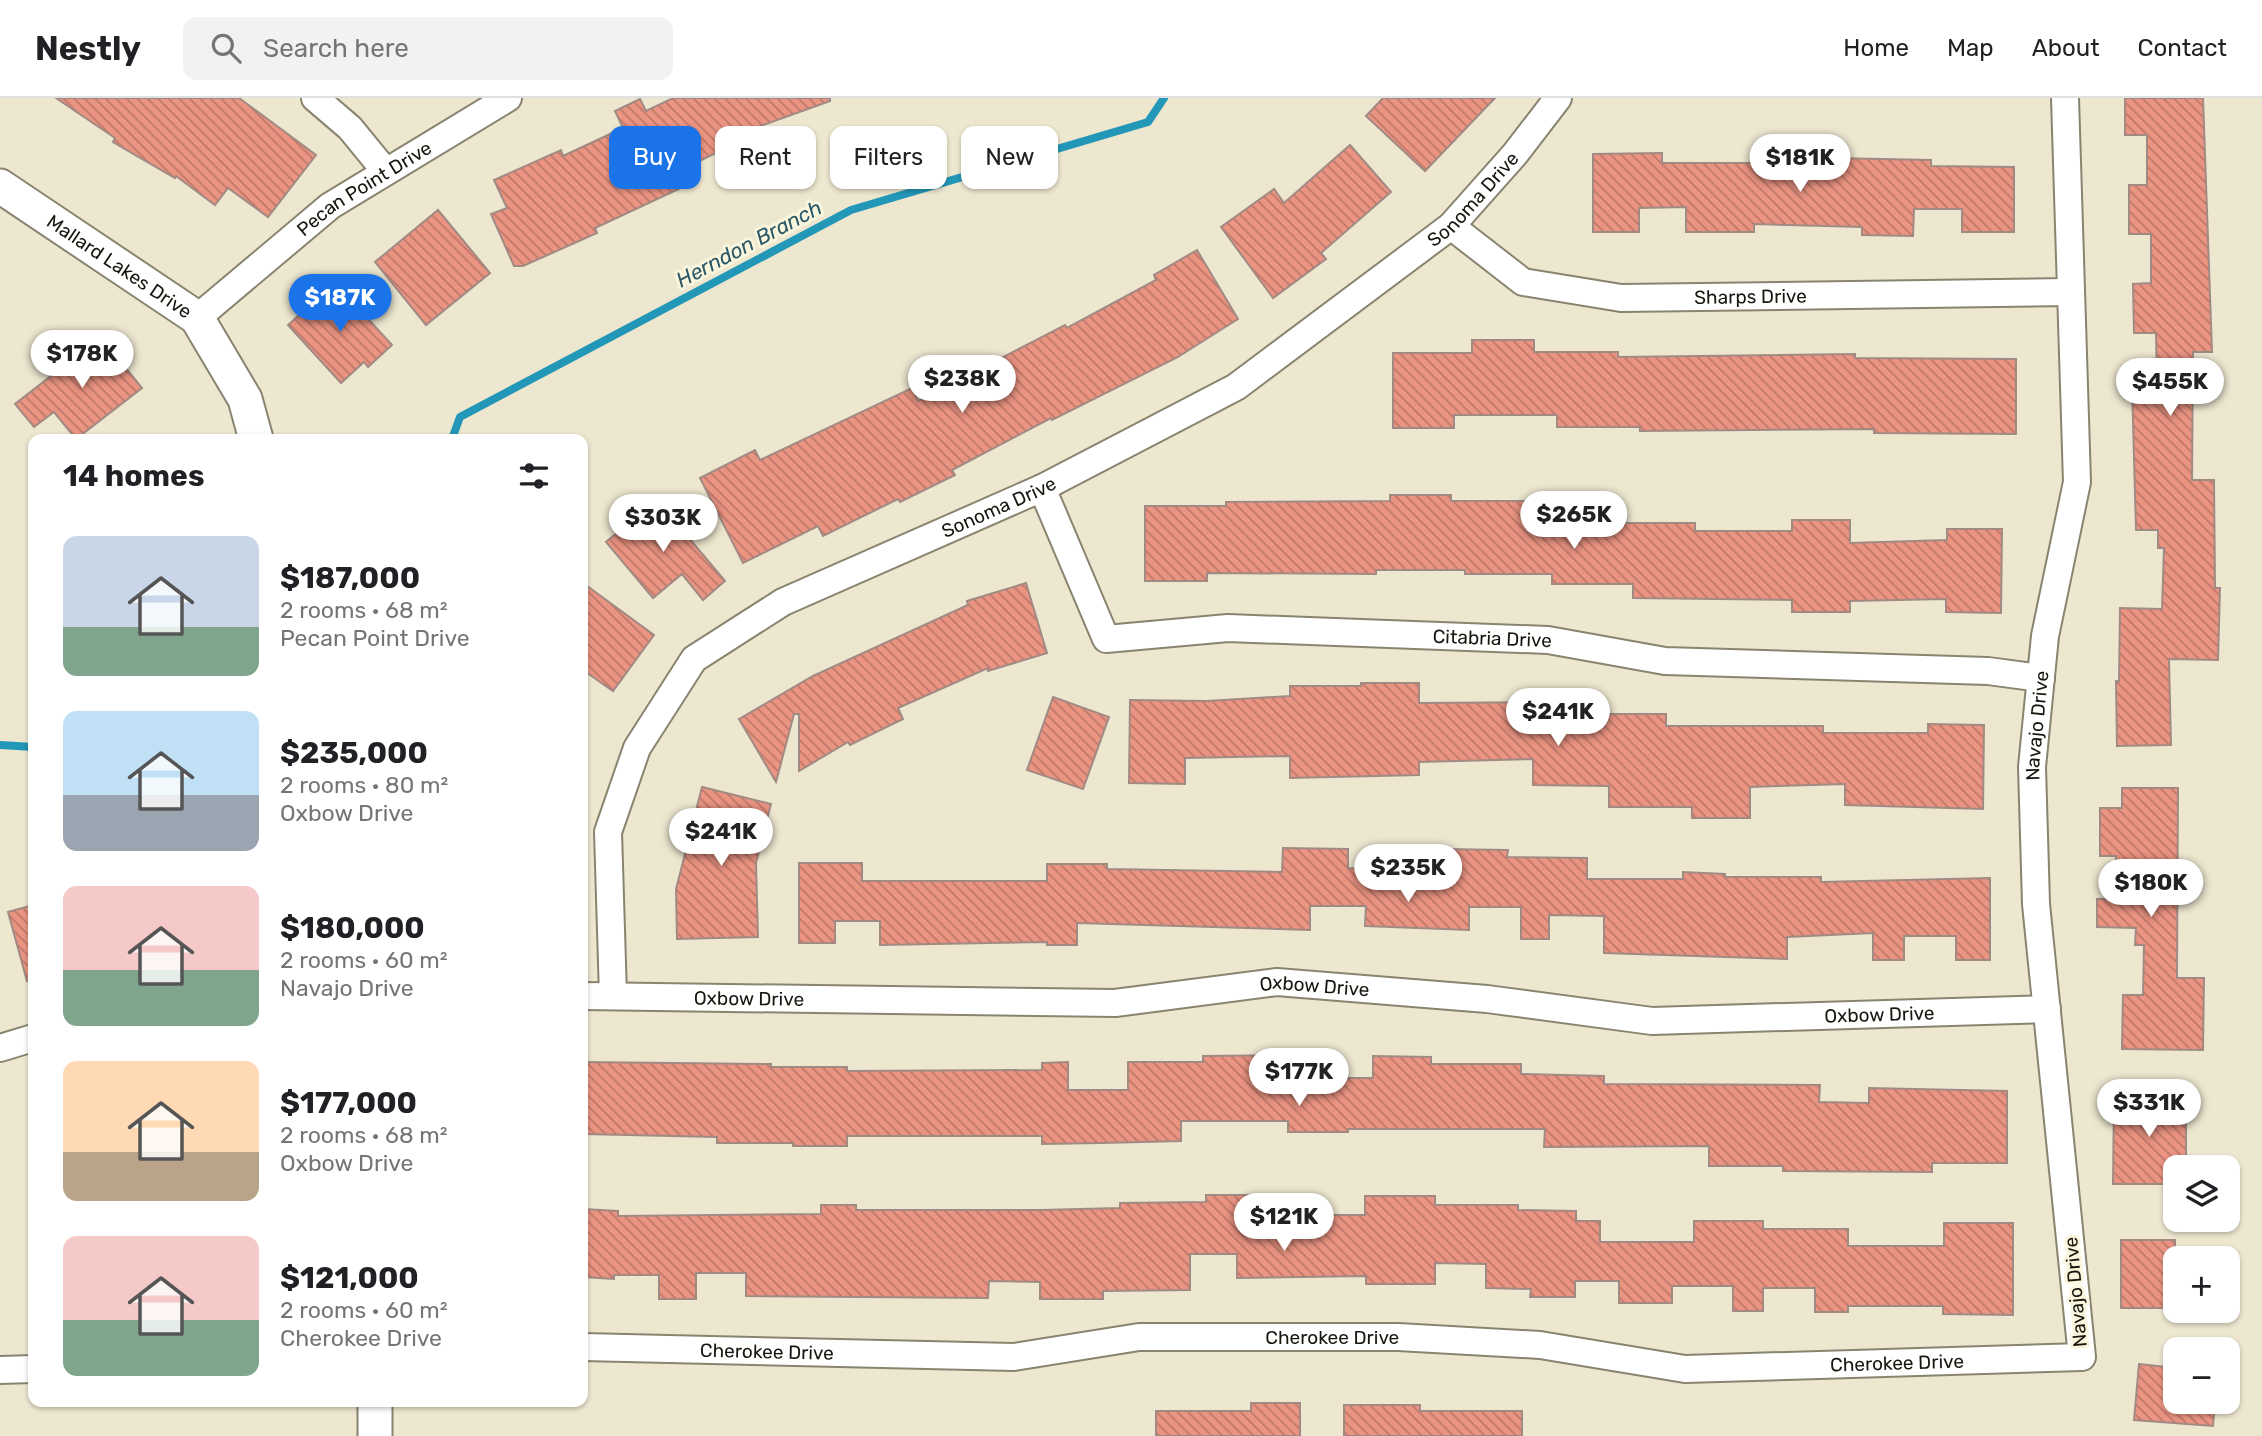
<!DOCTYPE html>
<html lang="en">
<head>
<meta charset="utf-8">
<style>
	:root { --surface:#fff; --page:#f2f2f2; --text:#202124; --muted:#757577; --line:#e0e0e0; --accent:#1a73e8 }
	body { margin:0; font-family:Rubik,sans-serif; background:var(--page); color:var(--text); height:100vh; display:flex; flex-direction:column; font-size:26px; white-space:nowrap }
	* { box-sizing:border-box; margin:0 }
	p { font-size:23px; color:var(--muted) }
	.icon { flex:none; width:38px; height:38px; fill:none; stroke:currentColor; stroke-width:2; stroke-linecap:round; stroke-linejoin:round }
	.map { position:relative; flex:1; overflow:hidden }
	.panel { position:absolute; left:28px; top:336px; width:560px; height:973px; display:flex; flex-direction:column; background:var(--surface); border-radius:14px; box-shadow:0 2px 5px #0004 }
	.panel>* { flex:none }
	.banner { position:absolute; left:609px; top:28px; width:665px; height:63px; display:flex; gap:14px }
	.fabs { position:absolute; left:2163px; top:1057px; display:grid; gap:14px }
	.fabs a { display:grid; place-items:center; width:77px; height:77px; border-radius:14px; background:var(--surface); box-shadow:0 2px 5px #0004; font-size:35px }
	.price { position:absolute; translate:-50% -60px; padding:0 16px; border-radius:24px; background:#fff; color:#222; font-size:23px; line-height:46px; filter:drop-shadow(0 2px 4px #0008) }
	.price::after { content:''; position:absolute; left:50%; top:42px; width:21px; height:16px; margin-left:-10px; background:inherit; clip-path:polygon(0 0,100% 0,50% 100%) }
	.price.current { background:var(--accent); color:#fff }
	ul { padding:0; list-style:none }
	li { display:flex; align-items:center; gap:21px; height:175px; padding:0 35px }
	li span { display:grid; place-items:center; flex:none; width:196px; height:140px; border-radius:14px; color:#555 }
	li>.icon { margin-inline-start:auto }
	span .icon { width:84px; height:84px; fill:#fffc; stroke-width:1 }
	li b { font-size:30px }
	h2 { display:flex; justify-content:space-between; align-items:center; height:84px; padding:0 35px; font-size:30px }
	.chip { padding:0 24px; border-radius:14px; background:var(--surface); box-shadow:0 2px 5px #0004; font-size:24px; line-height:63px }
	.chip.current { background:var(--accent); color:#fff }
	header { display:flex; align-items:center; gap:42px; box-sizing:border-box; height:98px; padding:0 35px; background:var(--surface); border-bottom:2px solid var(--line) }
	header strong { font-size:33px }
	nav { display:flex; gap:38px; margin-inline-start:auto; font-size:24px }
	.search { width:490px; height:63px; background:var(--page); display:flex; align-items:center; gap:18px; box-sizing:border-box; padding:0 24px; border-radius:14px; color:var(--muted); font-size:26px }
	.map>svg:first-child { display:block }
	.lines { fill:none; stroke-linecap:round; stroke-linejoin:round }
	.stream { stroke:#2397b8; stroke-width:8 }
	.building { fill:url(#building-back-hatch); stroke:#a28a84; stroke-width:2 }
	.minor-casing { stroke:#88846f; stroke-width:30 }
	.tertiary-casing { stroke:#88846f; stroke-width:37 }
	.minor { stroke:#fff; stroke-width:26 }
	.tertiary { stroke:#fff; stroke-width:33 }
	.labels { text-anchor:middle; stroke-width:6; stroke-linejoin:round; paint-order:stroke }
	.street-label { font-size:19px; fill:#18160e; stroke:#faf5dd }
	.water-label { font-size:21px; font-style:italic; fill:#2c5968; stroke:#faf5dd }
</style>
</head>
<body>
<header>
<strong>Nestly</strong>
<div class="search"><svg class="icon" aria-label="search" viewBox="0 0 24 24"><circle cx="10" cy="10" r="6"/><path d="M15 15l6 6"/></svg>Search here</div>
<nav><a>Home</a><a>Map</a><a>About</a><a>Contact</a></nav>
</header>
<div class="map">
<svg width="2262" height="1338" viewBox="0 0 2262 1338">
	<defs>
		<pattern id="building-back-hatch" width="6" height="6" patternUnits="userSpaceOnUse" patternTransform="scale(1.75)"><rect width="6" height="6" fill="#eb9482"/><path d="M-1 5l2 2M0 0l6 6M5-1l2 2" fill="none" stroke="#bd7869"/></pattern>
	</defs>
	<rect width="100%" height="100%" fill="#ede7d0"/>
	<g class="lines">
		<g class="stream">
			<path d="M 452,341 L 460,319 L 851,112 L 1148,24 L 1164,0"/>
			<path d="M 0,647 L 33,649"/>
		</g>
	</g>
	<g class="building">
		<path d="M 56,0 L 239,0 L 316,57 L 268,119 L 228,90 L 215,107 L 176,78 L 175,80 L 113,44 L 115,40 Z"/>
		<path d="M 673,0 L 830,0 L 830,3 L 755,30 L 758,35 L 676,74 L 683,89 L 595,130 L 597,135 L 523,168 L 514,168 L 491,116 L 507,110 L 494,82 L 561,52 L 563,58 L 623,30 L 615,13 L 640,1 L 646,13 Z"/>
		<path d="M 1383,0 L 1495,0 L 1425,73 L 1366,18 Z"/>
		<path d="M 2125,0 L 2203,0 L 2212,254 L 2193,254 L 2192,382 L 2214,382 L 2215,490 L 2220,490 L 2218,562 L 2169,561 L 2171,647 L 2117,648 L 2116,583 L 2119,583 L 2120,510 L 2162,511 L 2164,450 L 2158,450 L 2158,432 L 2136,432 L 2132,287 L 2157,287 L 2156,235 L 2134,235 L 2133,186 L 2151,185 L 2151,136 L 2129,136 L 2129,87 L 2147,87 L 2147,37 L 2125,37 Z"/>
		<path d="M 1350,47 L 1391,94 L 1321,155 L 1326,161 L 1273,200 L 1221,129 L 1274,91 L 1284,105 Z"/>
		<path d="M 1662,55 L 1662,65 L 1781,65 L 1781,59 L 1931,62 L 1931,68 L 2014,69 L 2014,134 L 1962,134 L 1962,111 L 1914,111 L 1913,138 L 1862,137 L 1862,129 L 1754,126 L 1754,134 L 1686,134 L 1686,109 L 1639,110 L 1639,134 L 1593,134 L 1593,56 Z"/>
		<path d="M 438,112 L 490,175 L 426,227 L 375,164 Z"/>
		<path d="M 1197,152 L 1238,221 L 1178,259 L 1052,322 L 1051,320 L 952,372 L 955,377 L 900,404 L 898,401 L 823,438 L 818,428 L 743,465 L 700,380 L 755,352 L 760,362 L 912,290 L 918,303 L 1065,227 L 1067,230 L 1156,182 L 1154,177 Z"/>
		<path d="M 335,185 L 392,247 L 368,269 L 364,264 L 341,285 L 288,227 Z"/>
		<path d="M 101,239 L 142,290 L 76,341 L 54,314 L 34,329 L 15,306 Z"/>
		<path d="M 1472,242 L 1534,242 L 1534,254 L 1618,254 L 1618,259 L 1855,256 L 1855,260 L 2016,261 L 2016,336 L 1874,335 L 1874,331 L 1640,333 L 1640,329 L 1557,329 L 1557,317 L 1454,317 L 1454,330 L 1393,330 L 1393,255 L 1472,255 Z"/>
		<path d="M 1390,397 L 1451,397 L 1451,403 L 1534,403 L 1534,411 L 1614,411 L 1614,425 L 1695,425 L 1695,433 L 1792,433 L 1792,422 L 1850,422 L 1850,445 L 1947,442 L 1947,431 L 2002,431 L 2001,515 L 1946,514 L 1946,501 L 1850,503 L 1850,514 L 1792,514 L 1792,502 L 1633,500 L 1633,486 L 1552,486 L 1552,476 L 1465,476 L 1465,472 L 1376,472 L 1376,476 L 1207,475 L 1207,483 L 1145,483 L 1145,408 L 1226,408 L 1226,404 L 1390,403 Z"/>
		<path d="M 657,402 L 725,483 L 703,502 L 682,476 L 653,500 L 606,444 Z"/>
		<path d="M 583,485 L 654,537 L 613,593 L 583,572 Z"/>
		<path d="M 1026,485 L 1047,555 L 988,573 L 988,570 L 898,610 L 903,621 L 850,647 L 848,644 L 799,673 L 799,616 L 794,616 L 776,684 L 739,621 L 813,578 L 968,507 L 967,503 Z"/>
		<path d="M 1361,585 L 1419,585 L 1419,605 L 1589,604 L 1589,616 L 1666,616 L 1666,628 L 1823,628 L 1823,635 L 1928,635 L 1928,626 L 1984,627 L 1983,711 L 1845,707 L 1845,686 L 1750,689 L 1750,720 L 1692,720 L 1692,709 L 1609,709 L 1609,688 L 1533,687 L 1533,661 L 1419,664 L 1419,677 L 1290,680 L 1290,658 L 1185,660 L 1185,686 L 1129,685 L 1130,602 L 1207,603 L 1290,598 L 1290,588 L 1361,588 Z"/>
		<path d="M 1053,599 L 1109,619 L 1083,691 L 1027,672 Z"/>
		<path d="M 702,689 L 771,706 L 756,765 L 758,839 L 677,841 L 676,791 Z"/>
		<path d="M 2122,690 L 2178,690 L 2177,880 L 2204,880 L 2203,952 L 2122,951 L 2123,897 L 2143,897 L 2144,847 L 2135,847 L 2136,830 L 2097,829 L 2097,801 L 2116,801 L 2116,758 L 2100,758 L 2100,710 L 2122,710 Z"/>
		<path d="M 1283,750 L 1348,751 L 1348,770 L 1442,772 L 1442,751 L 1508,752 L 1507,759 L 1587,760 L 1587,781 L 1683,781 L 1683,774 L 1725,776 L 1725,779 L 1821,779 L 1821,784 L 1990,780 L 1990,862 L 1956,862 L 1956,838 L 1904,838 L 1904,862 L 1873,862 L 1873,835 L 1787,839 L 1787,861 L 1604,855 L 1604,818 L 1549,817 L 1549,841 L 1521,841 L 1521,809 L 1469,809 L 1469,832 L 1365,828 L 1366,808 L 1310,808 L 1310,832 L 1077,825 L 1077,847 L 1047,847 L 1047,844 L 880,847 L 880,823 L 835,823 L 835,845 L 799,845 L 799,765 L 862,765 L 862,783 L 1047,783 L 1047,766 L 1107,766 L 1107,771 L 1282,774 Z"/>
		<path d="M 33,807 L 33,882 L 27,883 L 8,814 Z"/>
		<path d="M 1288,953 L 1314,953 L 1314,980 L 1373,980 L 1373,958 L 1431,959 L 1431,966 L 1521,966 L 1521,976 L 1604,978 L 1604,986 L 1820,987 L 1819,1004 L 1869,1005 L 1869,990 L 2007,993 L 2007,1065 L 1932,1065 L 1932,1074 L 1783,1073 L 1783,1068 L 1709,1068 L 1709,1048 L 1544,1049 L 1545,1031 L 1348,1031 L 1348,1034 L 1288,1034 L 1288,1023 L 1181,1023 L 1181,1043 L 1102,1045 L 1042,1046 L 1042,1038 L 847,1038 L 847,1048 L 793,1048 L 793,1045 L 717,1045 L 717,1039 L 583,1036 L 583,964 L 771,966 L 771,969 L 847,969 L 847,973 L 1042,972 L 1042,965 L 1068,964 L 1068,992 L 1128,992 L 1128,964 L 1203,964 L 1203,958 L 1288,957 Z"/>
		<path d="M 2114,998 L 2186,998 L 2186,1069 L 2175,1069 L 2175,1086 L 2113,1086 Z"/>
		<path d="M 1206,1097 L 1273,1097 L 1273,1117 L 1365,1117 L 1365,1098 L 1435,1098 L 1435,1107 L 1518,1107 L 1518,1112 L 1576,1113 L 1576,1123 L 1600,1123 L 1600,1144 L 1694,1144 L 1694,1123 L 1763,1123 L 1763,1131 L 1848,1131 L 1848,1148 L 1944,1148 L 1944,1125 L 2013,1125 L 2013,1217 L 1943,1216 L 1943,1208 L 1848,1208 L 1848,1214 L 1815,1214 L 1815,1190 L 1763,1190 L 1763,1213 L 1733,1213 L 1733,1188 L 1672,1188 L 1672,1205 L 1619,1205 L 1619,1183 L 1575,1183 L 1575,1199 L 1530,1199 L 1531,1191 L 1486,1190 L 1486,1166 L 1435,1165 L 1435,1186 L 1366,1186 L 1366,1178 L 1237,1180 L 1237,1156 L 1190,1156 L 1190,1192 L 1103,1193 L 1103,1201 L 1040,1201 L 1040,1184 L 989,1183 L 988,1200 L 746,1198 L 746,1175 L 696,1175 L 696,1201 L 659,1201 L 659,1177 L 614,1177 L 614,1181 L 583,1179 L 583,1111 L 618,1113 L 618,1118 L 821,1116 L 821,1107 L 856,1107 L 856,1112 L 1040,1112 L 1120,1110 L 1120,1105 L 1206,1104 Z"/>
		<rect x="2121" y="1142" width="54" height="68"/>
		<path d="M 2139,1266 L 2175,1270 L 2175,1304 L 2215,1304 L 2213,1328 L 2134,1322 Z"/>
		<path d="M 1251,1305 L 1300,1305 L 1300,1338 L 1156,1338 L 1156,1313 L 1251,1313 Z"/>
		<path d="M 1344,1307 L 1420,1307 L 1420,1313 L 1522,1313 L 1522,1338 L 1344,1338 Z"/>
	</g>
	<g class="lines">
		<g class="minor-casing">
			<g id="minor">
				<path d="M 315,0 L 350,30 L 386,74"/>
				<path id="s1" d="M 1451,128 L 1523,184 L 1621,200 L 2071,194"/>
				<path id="s2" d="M 197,220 L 330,108 L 508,0"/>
				<path id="s3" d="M 1042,390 L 1106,541 L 1228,530 L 1548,542 L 1665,563 L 1988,573 L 2041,580"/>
				<path id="s4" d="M 583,898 L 1115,905 L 1277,884 L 1487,901 L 1652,923 L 2047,911"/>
				<path id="s5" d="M 613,898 L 608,734 L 637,650 L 694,561 L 783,504 L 1042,390 L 1236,289 L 1451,128 L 1515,56 L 1558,0"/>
				<path d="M 0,950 L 33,940"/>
				<path id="s6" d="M 583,1249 L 1014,1259 L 1139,1239 L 1398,1239 L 1540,1247 L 1685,1271 L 2082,1259 L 2036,806 L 2032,669 L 2045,538 L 2077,384 L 2065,0"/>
				<path d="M 0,1272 L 33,1271"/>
			</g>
		</g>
		<g class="tertiary-casing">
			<g id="tertiary">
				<path id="s7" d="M 0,88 L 197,220 L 245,301 L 256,341"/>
				<path d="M 375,1304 L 375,1338"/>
			</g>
		</g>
		<use href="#minor" class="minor"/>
		<use href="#tertiary" class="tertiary"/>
	</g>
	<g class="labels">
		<g class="street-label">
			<text dy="7" stroke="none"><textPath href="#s2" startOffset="212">Pecan Point Drive</textPath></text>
			<text dy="7" stroke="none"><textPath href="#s5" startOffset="1269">Sonoma Drive</textPath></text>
			<text dy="7" stroke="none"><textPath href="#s7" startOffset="144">Mallard Lakes Drive</textPath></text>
			<text dy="7" stroke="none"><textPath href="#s1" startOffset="320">Sharps Drive</textPath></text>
			<text dy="7" stroke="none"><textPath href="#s5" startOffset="700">Sonoma Drive</textPath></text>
			<text dy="7" stroke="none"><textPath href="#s3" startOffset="551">Citabria Drive</textPath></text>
			<text dy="7" stroke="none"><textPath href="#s6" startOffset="2137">Navajo Drive</textPath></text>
			<text dy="7" stroke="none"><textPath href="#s4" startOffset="733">Oxbow Drive</textPath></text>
			<text dy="7" stroke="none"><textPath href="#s4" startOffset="166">Oxbow Drive</textPath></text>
			<text dy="7" stroke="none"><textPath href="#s4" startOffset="1300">Oxbow Drive</textPath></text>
			<text transform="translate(2075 1194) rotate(-95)" y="7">Navajo Drive</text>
			<text dy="7" stroke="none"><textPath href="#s6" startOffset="751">Cherokee Drive</textPath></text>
			<text dy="7" stroke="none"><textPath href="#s6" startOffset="184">Cherokee Drive</textPath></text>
			<text dy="7" stroke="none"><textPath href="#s6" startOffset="1318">Cherokee Drive</textPath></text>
		</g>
		<g class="water-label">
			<text transform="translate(749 146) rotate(-28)" y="7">Herndon Branch</text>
		</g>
	</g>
</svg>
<div class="fabs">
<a><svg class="icon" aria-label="layers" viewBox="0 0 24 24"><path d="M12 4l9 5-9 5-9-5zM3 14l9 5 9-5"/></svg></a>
<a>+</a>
<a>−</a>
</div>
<b class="price" style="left:1800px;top:96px">$181K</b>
<b class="price current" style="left:340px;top:236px">$187K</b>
<b class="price" style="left:82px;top:292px">$178K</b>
<b class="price" style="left:962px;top:317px">$238K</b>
<b class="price" style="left:2170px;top:320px">$455K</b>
<b class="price" style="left:1574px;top:453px">$265K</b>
<b class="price" style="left:663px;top:456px">$303K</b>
<b class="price" style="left:1558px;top:650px">$241K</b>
<b class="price" style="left:721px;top:770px">$241K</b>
<b class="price" style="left:1408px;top:806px">$235K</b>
<b class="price" style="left:2151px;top:821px">$180K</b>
<b class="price" style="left:1299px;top:1010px">$177K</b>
<b class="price" style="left:2149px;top:1041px">$331K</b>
<b class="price" style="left:1284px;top:1155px">$121K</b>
<div class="banner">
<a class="chip current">Buy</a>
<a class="chip">Rent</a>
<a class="chip">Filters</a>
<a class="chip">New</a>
</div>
<section class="panel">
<h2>14 homes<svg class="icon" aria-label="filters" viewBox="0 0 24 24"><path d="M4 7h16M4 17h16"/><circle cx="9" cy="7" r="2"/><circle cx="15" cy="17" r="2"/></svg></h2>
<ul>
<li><span style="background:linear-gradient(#c9d6e8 65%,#7fa58c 0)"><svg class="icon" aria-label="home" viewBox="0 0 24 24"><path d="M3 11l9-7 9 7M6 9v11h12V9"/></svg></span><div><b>$187,000</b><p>2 rooms · 68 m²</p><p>Pecan Point Drive</p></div></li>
<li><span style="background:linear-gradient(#bfe0f5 60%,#9aa5b1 0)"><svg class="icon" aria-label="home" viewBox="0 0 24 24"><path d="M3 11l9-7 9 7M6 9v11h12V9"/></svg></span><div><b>$235,000</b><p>2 rooms · 80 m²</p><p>Oxbow Drive</p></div></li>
<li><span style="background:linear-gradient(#f6c9c9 60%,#7fa58c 0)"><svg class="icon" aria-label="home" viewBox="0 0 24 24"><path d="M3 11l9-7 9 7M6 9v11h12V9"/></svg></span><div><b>$180,000</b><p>2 rooms · 60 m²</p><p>Navajo Drive</p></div></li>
<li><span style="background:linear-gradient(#ffd9b3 65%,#b9a48a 0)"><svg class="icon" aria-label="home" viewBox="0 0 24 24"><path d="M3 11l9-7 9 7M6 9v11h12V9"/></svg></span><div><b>$177,000</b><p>2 rooms · 68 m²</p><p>Oxbow Drive</p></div></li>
<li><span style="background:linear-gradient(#f6c9c9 60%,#7fa58c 0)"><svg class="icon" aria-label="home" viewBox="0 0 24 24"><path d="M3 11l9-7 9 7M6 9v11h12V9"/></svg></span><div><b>$121,000</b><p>2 rooms · 60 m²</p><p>Cherokee Drive</p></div></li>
</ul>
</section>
</div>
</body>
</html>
